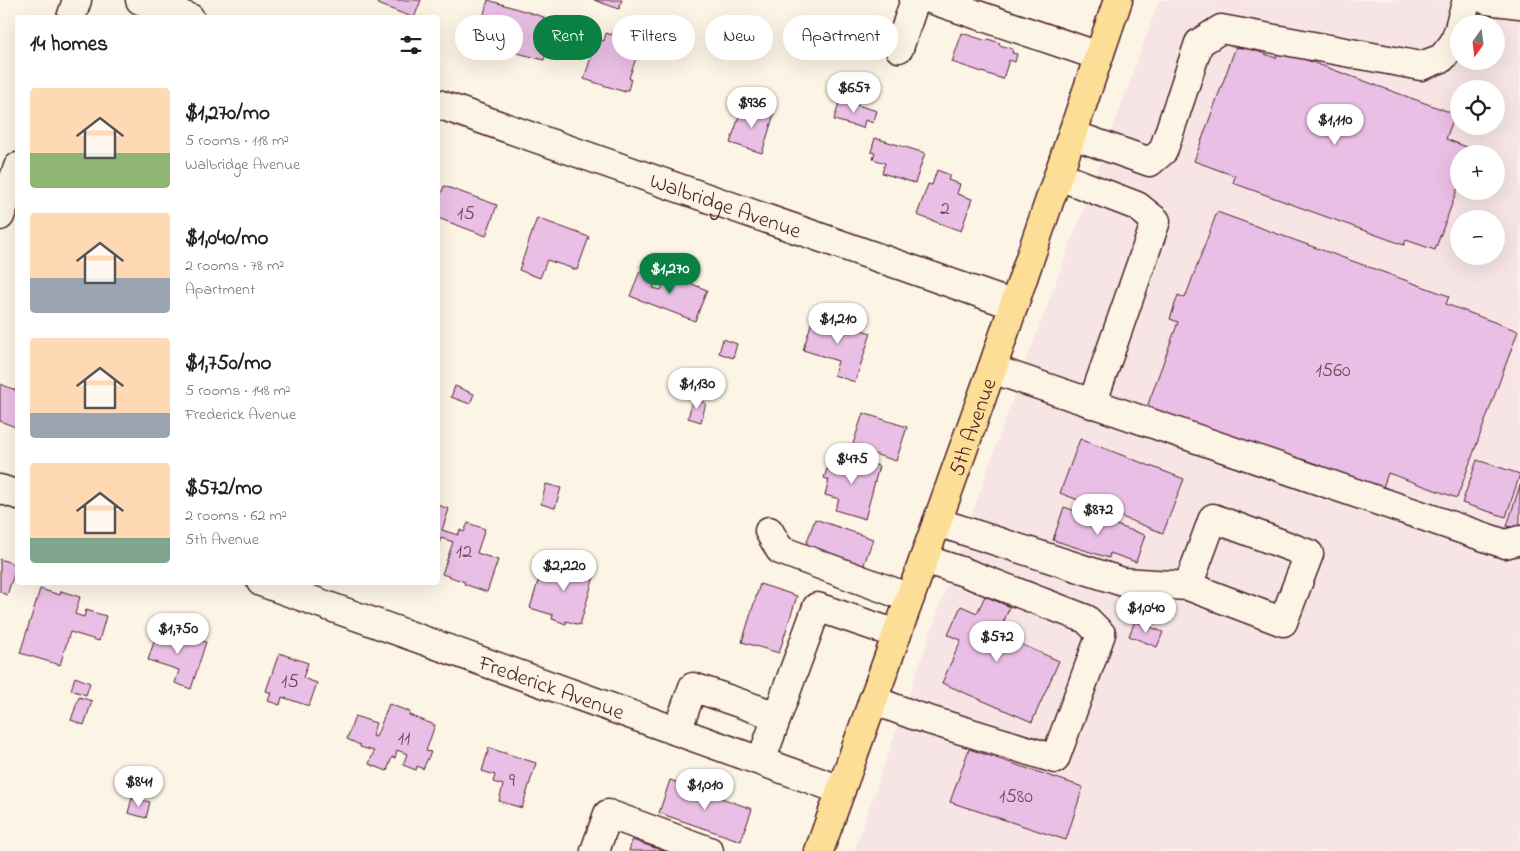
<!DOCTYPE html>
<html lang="en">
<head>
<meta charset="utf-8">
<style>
	:root { --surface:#fff; --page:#f2f2f2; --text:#222; --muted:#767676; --accent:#0b8043 }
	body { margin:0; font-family:"Indie Flower",sans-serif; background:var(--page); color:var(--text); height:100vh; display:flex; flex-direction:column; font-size:19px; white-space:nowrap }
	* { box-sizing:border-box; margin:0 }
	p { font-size:16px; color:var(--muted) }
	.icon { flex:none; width:28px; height:28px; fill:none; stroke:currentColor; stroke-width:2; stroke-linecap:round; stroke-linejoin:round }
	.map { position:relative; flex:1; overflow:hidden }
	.details { position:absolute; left:15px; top:15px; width:425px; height:570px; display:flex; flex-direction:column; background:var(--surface); border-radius:5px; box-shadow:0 5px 20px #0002 }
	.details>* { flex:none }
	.hud { position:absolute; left:455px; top:15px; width:475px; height:45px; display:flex; gap:10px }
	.needle { width:32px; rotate:194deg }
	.tools { position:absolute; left:1450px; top:15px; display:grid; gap:10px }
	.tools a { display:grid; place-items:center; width:55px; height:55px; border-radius:50%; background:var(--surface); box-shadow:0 5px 20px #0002; font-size:25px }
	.price { position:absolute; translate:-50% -42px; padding:0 11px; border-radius:18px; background:#fff; color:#222; font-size:16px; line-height:32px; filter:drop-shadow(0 1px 2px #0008) }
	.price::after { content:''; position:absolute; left:50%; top:30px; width:15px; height:11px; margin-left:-8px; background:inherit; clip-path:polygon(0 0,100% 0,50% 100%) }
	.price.selected { background:var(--accent); color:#fff }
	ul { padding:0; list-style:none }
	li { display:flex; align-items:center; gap:15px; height:125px; padding:0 15px }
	li span { display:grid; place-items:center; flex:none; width:140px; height:100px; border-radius:5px; color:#555 }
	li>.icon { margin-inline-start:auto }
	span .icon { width:60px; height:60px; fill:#fffc; stroke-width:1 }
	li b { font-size:21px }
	h2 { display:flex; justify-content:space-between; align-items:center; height:60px; padding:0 15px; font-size:21px }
	.tag { padding:0 18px; border-radius:22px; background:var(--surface); box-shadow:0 5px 20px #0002; font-size:18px; line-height:45px }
	.tag.selected { background:var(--accent); color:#fff }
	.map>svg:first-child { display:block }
	.built { fill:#f7e5e5; fill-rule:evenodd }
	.building { fill:#eabfe5; stroke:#4a1f2b }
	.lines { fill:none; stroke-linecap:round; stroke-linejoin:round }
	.minor-casing { stroke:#4a1f2b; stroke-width:31 }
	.major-casing { stroke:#4a1f2b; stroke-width:31 }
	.minor { stroke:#fcf5e5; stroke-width:28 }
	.major { stroke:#fdde96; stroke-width:28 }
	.labels { text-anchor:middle; stroke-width:4; stroke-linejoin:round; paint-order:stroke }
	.number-label { font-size:20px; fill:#72475a }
	.street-label { font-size:22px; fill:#4a1f2b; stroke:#fcf5e5 }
</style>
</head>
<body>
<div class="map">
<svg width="1520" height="851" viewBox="0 0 1520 851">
	<rect width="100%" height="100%" fill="#fcf5e5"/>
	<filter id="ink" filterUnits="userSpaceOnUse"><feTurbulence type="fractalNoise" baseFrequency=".02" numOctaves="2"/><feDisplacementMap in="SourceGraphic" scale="10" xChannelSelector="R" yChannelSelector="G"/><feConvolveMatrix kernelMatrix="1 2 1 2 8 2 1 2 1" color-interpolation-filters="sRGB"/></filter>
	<g filter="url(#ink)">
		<path class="built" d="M 1159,0 L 1520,0 L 1520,851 L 854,851 L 1020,377 L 1091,189 ZM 1459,24 L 1496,24 L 1496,61 L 1459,61 ZM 1459,89 L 1496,89 L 1496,126 L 1459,126 ZM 1459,154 L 1496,154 L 1496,191 L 1459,191 ZM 1459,219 L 1496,219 L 1496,256 L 1459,256 Z"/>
		<g class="building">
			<path d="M 379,0 L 421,0 L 414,18 L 378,4 Z"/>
			<path d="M 488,0 L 544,17 L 541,28 L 553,32 L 544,60 L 502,49 L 503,46 L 480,39 L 482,31 L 479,31 Z"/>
			<path d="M 594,0 L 622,0 L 619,9 Z"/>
			<path d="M 613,31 L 639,39 L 635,52 L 638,53 L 629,78 L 631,79 L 628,90 L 625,90 L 625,92 L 584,79 L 597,38 L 604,41 L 606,33 L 612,35 Z"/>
			<path d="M 962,33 L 987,41 L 988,39 L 1000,43 L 999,45 L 1013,49 L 1012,53 L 1017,54 L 1015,62 L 1009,60 L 1003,79 L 952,62 Z"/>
			<path d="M 1237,44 L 1276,58 L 1279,50 L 1455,114 L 1446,139 L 1472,149 L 1470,154 L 1459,154 L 1459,185 L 1435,250 L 1406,240 L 1404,245 L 1233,183 L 1235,176 L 1194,161 Z"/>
			<path d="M 840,100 L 877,111 L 873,123 L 865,120 L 863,128 L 834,120 Z"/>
			<path d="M 743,105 L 774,114 L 762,153 L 730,143 Z"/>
			<path d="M 875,138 L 925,153 L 915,183 L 882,173 L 885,163 L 873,159 L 875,153 L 871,152 Z"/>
			<path d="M 937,170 L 950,175 L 948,180 L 960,184 L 957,194 L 972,199 L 961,231 L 917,215 L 928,184 L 932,185 Z"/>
			<path d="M 444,186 L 497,205 L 486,236 L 438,218 L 438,193 L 441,194 Z"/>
			<path d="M 1217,212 L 1449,296 L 1446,304 L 1518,331 L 1457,498 L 1388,473 L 1381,493 L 1147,407 L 1178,322 L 1170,319 L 1178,295 L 1185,298 Z"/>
			<path d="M 537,218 L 589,237 L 577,270 L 547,260 L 540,278 L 519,270 Z"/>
			<path d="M 640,271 L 657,278 L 653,288 L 661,290 L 666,278 L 678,283 L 681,277 L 688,280 L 687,282 L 707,290 L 695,321 L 630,296 Z"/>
			<path d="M 814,315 L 871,333 L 855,382 L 834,375 L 838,361 L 803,350 Z"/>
			<path d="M 723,339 L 737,344 L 733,358 L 719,353 Z"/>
			<path d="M 0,384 L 18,391 L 18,428 L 0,421 Z"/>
			<path d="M 455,386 L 474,394 L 470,404 L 451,397 Z"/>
			<path d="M 693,399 L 706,403 L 701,422 L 688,418 Z"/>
			<path d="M 863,413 L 907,427 L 896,461 L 852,447 Z"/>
			<path d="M 1080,439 L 1184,479 L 1163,533 L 1060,493 Z"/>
			<path d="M 838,454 L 879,466 L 865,519 L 835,510 L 839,499 L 825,495 L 829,480 L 824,478 L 827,469 L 834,470 Z"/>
			<path d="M 1477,460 L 1520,474 L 1506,517 L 1462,503 Z"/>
			<path d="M 546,484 L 561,488 L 555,508 L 541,504 Z"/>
			<path d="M 1520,485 L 1520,523 L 1518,529 L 1507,526 Z"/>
			<path d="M 438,505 L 449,509 L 442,530 L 458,535 L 460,530 L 464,532 L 468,523 L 485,529 L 477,553 L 498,560 L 487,592 L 464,584 L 465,582 L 442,574 L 453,542 L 441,538 L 438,546 Z"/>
			<path d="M 1064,507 L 1145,535 L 1136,562 L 1110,553 L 1109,558 L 1053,540 Z"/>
			<path d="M 815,519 L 873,539 L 862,570 L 804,550 Z"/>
			<path d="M 564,556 L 580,561 L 578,568 L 595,573 L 580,625 L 566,621 L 566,624 L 552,619 L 553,615 L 530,608 L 543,565 L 562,571 L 565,561 L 562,560 Z"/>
			<path d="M 0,559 L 17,565 L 7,595 L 0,592 Z"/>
			<path d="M 760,584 L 797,596 L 779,653 L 742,642 Z"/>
			<path d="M 40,589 L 60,595 L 61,591 L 80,597 L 75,614 L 84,617 L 86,610 L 106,616 L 99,641 L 70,632 L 60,665 L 20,653 Z"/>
			<path d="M 985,596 L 1010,607 L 998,634 L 1059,661 L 1032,722 L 942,683 L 961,640 L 948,635 L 961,606 L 977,613 Z"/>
			<path d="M 1135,621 L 1163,632 L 1157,647 L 1129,636 Z"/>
			<path d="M 159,627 L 206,642 L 191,689 L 175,683 L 179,670 L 148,660 Z"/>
			<path d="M 279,653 L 308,663 L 303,678 L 317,683 L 309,706 L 282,697 L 280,705 L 268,701 L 271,693 L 266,691 Z"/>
			<path d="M 75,677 L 90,683 L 86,695 L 71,690 Z"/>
			<path d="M 79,697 L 92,701 L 84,725 L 71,720 Z"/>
			<path d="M 389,704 L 410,712 L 409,715 L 435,725 L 426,751 L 431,752 L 423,769 L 417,766 L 416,770 L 403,765 L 407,754 L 397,750 L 395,758 L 392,757 L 387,771 L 369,764 L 374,751 L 360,747 L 360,745 L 347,739 L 355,716 L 376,723 L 372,736 L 376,737 Z"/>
			<path d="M 489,748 L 536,763 L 522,808 L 499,801 L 503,785 L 493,782 L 495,775 L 482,771 Z"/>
			<path d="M 969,749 L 1083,787 L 1066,840 L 950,802 Z"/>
			<path d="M 670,780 L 752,809 L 741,841 L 659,813 Z"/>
			<path d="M 132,798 L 150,802 L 146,818 L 128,813 Z"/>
			<path d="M 632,840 L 664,851 L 629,851 Z"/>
		</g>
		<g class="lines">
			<g class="minor-casing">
				<g id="minor">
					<path d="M 140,0 L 190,18"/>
					<path d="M 933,0 L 1099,56"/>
					<path d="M 1487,0 L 1520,4"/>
					<path d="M 71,18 L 77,0"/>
					<path d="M 1460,24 L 1467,0"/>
					<path d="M 899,48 L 915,0"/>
					<path id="s1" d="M 438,104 L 1014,305"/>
					<path d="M 1073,135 L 1150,162 L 1163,151 L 1199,43 L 1221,29 L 1421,66 L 1442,58 L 1454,43 L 1459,29"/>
					<path d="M 1059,176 L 1137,206 L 1156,221 L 1092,404"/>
					<path d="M 0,216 L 18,167"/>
					<path d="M 992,369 L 1505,544 L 1520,540"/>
					<path d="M 0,489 L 18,495"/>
					<path d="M 937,522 L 1123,582 L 1188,586 L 1283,622 L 1309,554 L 1213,518 L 1188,586"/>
					<path d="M 769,531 L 780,550 L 910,598"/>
					<path id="s2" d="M 261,582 L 841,790"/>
					<path d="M 873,700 L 913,715 L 1055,759 L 1101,634 L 1086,619 L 964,572 L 924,559"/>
					<path d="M 677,731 L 693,687 L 777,716"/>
					<path d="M 761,761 L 817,607 L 897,634"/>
					<path d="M 595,851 L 608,814 L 709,851"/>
				</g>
			</g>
			<g class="major-casing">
				<g id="major">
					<path id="s3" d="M 819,851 L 992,369 L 1118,0"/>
				</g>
			</g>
			<use href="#minor" class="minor"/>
			<use href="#major" class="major"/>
		</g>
	</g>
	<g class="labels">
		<g class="number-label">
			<text x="945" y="214">2</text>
			<text x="466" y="219">15</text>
			<text x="1333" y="376">1560</text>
			<text x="464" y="557">12</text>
			<text x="290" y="687">15</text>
			<text x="404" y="744">11</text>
			<text x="512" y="786">9</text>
			<text x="1016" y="802">1580</text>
		</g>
		<g class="street-label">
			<text dy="8" stroke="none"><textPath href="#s1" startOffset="305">Walbridge Avenue</textPath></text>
			<text dy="8" stroke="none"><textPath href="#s3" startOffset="451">5th Avenue</textPath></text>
			<text dy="8" stroke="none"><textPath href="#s2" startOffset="309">Frederick Avenue</textPath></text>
		</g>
	</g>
</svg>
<div class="tools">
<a><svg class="needle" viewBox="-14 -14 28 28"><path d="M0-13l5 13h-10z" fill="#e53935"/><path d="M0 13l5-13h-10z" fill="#767676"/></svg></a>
<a><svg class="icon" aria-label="locate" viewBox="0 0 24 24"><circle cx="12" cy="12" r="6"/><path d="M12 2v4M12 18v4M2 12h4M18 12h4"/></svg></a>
<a>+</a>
<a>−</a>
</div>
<b class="price" style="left:854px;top:114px">$657</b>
<b class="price" style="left:752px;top:129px">$936</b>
<b class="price" style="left:1335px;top:146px">$1,110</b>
<b class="price selected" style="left:670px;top:295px">$1,270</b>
<b class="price" style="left:838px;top:345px">$1,210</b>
<b class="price" style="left:697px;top:410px">$1,130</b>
<b class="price" style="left:852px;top:485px">$475</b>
<b class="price" style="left:1098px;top:536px">$872</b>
<b class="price" style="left:564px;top:592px">$2,220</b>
<b class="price" style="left:1146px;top:634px">$1,040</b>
<b class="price" style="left:178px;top:655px">$1,750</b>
<b class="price" style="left:997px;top:663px">$572</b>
<b class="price" style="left:139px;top:808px">$841</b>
<b class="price" style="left:705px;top:811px">$1,010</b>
<div class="hud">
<a class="tag">Buy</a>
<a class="tag selected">Rent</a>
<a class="tag">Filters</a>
<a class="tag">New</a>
<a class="tag">Apartment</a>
</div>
<section class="details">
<h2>14 homes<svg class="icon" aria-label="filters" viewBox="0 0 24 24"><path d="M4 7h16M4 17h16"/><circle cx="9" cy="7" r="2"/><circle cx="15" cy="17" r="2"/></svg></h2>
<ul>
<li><span style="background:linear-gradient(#ffd9b3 65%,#8fb573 0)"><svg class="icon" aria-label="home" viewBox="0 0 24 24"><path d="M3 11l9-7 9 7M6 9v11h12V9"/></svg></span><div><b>$1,270/mo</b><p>5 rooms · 118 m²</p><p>Walbridge Avenue</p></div></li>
<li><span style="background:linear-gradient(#ffd9b3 65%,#9aa5b1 0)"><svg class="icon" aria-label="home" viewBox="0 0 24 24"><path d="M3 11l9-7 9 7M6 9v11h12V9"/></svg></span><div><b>$1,040/mo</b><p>2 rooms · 78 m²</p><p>Apartment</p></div></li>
<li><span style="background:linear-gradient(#ffd9b3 75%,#9aa5b1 0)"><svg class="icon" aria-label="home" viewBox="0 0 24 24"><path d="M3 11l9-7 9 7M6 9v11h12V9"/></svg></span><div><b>$1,750/mo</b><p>5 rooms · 148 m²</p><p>Frederick Avenue</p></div></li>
<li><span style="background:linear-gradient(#ffd9b3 75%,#7fa58c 0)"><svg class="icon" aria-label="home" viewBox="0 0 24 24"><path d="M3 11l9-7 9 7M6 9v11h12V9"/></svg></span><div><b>$572/mo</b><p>2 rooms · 62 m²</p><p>5th Avenue</p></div></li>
</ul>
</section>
</div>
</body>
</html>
